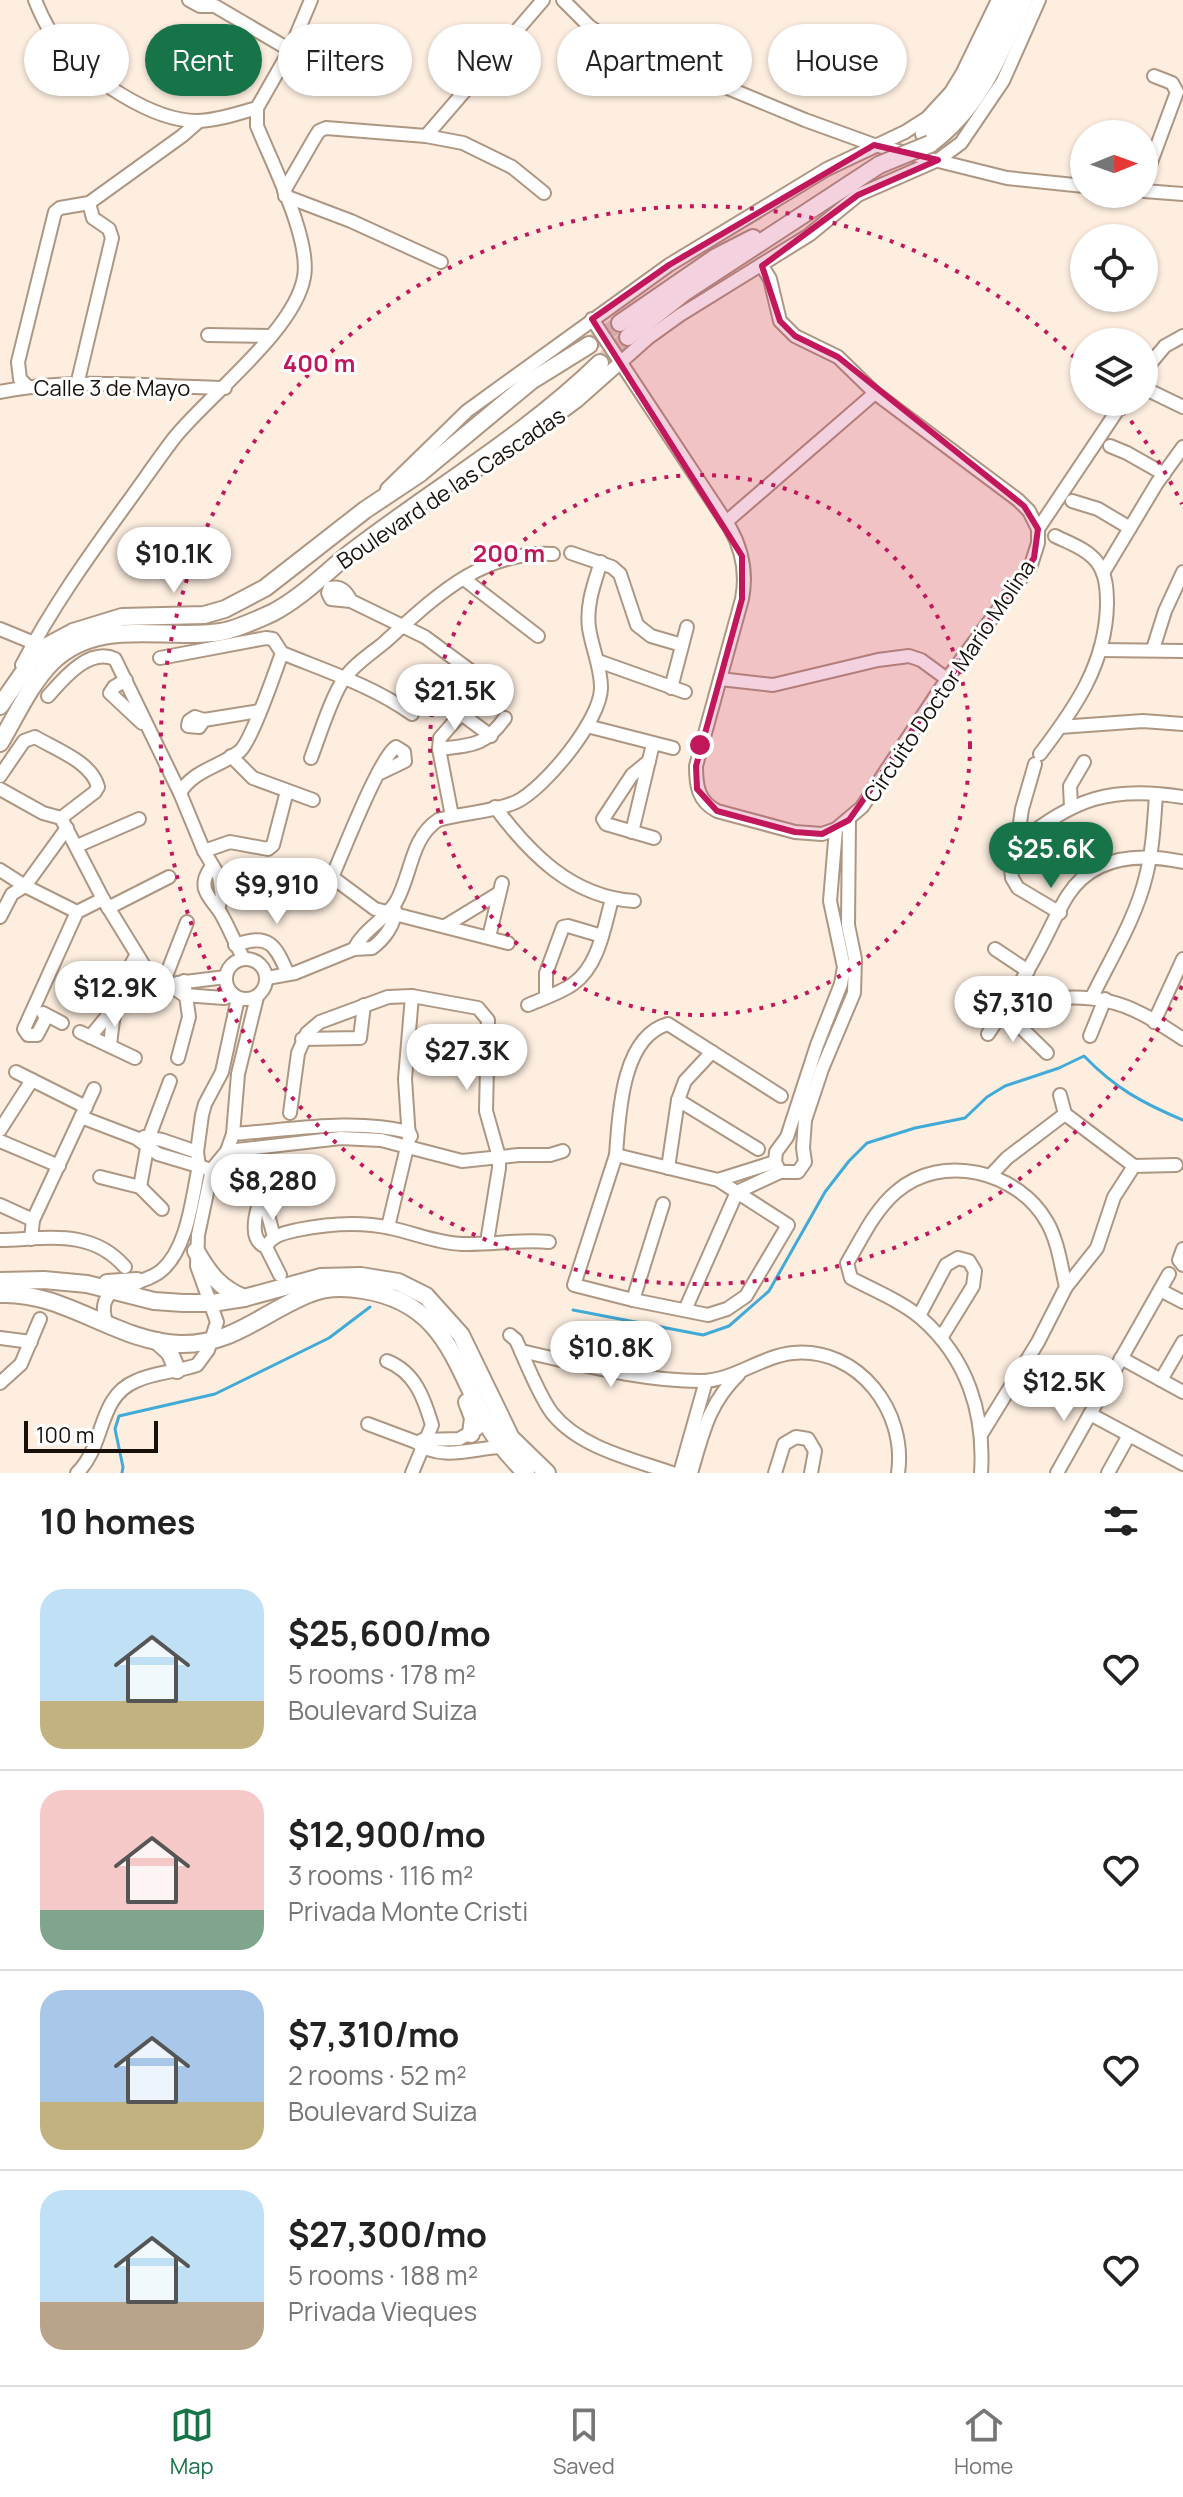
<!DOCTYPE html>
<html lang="en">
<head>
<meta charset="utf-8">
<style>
	:root { --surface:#fff; --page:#f6f6f6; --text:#222; --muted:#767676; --line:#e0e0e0; --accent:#177348 }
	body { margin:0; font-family:Manrope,sans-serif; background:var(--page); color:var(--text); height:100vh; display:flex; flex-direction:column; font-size:30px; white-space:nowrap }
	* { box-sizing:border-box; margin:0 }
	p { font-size:26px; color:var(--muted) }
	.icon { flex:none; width:44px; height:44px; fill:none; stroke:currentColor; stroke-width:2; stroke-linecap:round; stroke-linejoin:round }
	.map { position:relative; height:1473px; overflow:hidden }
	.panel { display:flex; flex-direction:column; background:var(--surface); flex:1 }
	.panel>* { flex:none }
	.banner { position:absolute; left:24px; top:24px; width:1136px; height:72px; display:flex; gap:16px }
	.needle { width:52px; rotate:89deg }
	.tools { position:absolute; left:1070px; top:120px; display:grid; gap:16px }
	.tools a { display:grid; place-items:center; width:88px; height:88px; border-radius:50%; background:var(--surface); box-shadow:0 2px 6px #0004; font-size:40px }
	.scale { position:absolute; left:24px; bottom:20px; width:134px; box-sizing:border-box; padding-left:8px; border:4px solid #191109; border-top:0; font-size:22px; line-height:28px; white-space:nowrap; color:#191109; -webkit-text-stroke:6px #fff; paint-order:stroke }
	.price { position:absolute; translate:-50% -68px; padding:0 18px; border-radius:28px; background:#fff; color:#222; font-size:26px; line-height:52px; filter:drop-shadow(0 2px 4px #0008) }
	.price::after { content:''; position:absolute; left:50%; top:48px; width:24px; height:18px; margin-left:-12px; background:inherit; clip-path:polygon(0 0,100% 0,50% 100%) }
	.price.active { background:var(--accent); color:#fff }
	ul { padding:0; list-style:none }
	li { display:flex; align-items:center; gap:24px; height:200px; padding:0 40px }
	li+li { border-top:2px solid var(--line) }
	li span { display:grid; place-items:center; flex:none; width:224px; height:160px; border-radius:24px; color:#555 }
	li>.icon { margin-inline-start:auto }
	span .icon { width:96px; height:96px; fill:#fffc; stroke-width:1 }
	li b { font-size:34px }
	h2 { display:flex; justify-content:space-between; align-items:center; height:96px; padding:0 40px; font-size:34px }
	.pill { padding:0 28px; border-radius:36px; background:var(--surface); box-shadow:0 2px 6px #0004; font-size:28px; line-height:72px }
	.pill.active { background:var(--accent); color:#fff }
	.dock { display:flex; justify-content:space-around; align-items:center; height:112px; border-top:2px solid var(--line); background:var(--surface); font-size:22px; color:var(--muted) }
	.dock a { display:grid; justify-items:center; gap:4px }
	.dock .active { color:var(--accent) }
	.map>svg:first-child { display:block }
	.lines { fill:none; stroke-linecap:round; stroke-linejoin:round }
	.stream { stroke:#41aad6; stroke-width:3 }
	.major-tunnel { stroke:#dbcdc0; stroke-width:16; stroke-dasharray:16 8; stroke-linecap:butt }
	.minor-casing { stroke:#ae9782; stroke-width:16 }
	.major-casing { stroke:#ae9782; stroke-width:20 }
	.minor { stroke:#fff; stroke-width:12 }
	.major { stroke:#fff; stroke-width:16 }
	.major-bridge-casing { stroke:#ae9782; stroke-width:20; stroke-linecap:butt }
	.major-bridge { stroke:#fff; stroke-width:16 }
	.marked { fill:#c2185b; fill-opacity:0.2; stroke:#c2185b; stroke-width:6; stroke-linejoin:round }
	.ring { fill:none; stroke:#c2185b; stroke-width:4; stroke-dasharray:4 8 }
	.labels { text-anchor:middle; stroke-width:6; stroke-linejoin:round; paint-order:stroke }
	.street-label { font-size:22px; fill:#191109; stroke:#fff }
	.centre { fill:#c2185b; stroke:#fff; stroke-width:4 }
	.ring-label { font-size:24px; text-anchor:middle; font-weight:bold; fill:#c2185b; stroke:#fff; stroke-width:6; stroke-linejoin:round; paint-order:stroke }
</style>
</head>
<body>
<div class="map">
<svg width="1183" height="1473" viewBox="0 0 1183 1473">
	<rect width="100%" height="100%" fill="#fdeee0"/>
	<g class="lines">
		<g class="stream">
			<path d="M 573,1310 L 703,1335 L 729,1326 L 769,1291 L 825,1192 L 849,1161 L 867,1143 L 915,1128 L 965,1118 L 987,1097 L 1005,1086 L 1059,1068 L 1084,1056 C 1115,1088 1142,1103 1183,1120"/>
			<path d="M 122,1473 L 123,1467 L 115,1429 L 119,1416 L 215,1394 L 329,1338 L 370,1307"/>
		</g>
		<g class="major-tunnel">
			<path d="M 589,345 L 620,323"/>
			<path d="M 600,363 L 628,337"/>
		</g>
		<g class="minor-casing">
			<g id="minor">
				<path d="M 35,0 C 41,15 48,31 59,43 C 88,77 151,121 197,121 C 216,121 239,113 257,108"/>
				<path d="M 189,0 L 200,6 L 215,6 L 290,50"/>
				<path d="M 563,0 L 589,26 L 605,37 L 805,120 L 874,145 L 1007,178 L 1084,186"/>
				<path d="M 284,63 L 328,88"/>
				<path d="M 426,136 L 543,0"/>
				<path d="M 1144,181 L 1177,92 L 1172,83 L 1154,76"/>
				<path d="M 284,191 L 314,139 L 319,131 L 326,128 L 426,136 L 463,143 L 512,167 L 544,193"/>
				<path d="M 1144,191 L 1183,194"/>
				<path d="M 285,196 L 351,221 L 441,262"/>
				<path d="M 592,319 L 730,528 C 743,551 747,573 742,599 L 696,766 C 696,786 698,801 717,811 L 795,832 L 822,834 L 836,829 L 862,807 L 947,679 L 1031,565 L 1038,543 L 1038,529 L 1029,511 L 1018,500 L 875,393 L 838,357 L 795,336 L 780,321 L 770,279 L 762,266"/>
				<path d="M 208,335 L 271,336"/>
				<path d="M 1144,371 L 1165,346 L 1183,336"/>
				<path d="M 77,385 L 112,238 L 109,229 L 93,218 L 89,203"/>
				<path d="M 28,387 L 20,379 L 18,362 L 55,212 L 60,208 L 89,203 L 182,136 L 198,122"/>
				<path d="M 1150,391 L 1183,407"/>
				<path d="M 0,392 C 68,377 154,387 225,388"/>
				<path d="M 1110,446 L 1127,453 L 1164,474"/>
				<path d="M 479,469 L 513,448 L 577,401 L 648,338 L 680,315 L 809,235 L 858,195 L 938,160 L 961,143 L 1003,81 L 1039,0"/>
				<path d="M 387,489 L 467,411 L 669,265 L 827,169 L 905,132 L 927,118 L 951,92 L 962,74 L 998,0"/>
				<path d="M 1072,501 L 1098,509 L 1130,528"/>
				<path d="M 726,522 L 875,393"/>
				<path d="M 1038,529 L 1123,402"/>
				<path d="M 571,553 L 612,567 L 620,574 L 637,625 L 651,636 L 682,645"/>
				<path d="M 1103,573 L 1157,483 L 1183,447"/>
				<path d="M 464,579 L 538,636"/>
				<path d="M 351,601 C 346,591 341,586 330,588 L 328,593 L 331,599 L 351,601 L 425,637 L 475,674"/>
				<path d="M 0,629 L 34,643"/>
				<path d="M 1153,649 L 1165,611 L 1183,572"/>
				<path d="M 1100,650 L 1183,651"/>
				<path d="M 282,653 C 326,671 373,686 412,714"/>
				<path d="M 160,658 L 266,638 L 273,639 L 282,653"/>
				<path d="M 598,661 L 685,692"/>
				<path d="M 22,665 C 51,609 88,557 125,506 C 142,483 158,459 175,437 C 209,395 295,330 304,277 C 311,239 272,163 257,126 L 257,108 L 290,50 L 311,0"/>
				<path d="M 720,679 L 773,685 L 878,660 L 909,656 L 921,660 L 947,679"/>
				<path d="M 126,680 L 114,687 L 110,693 L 142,723"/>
				<path d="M 671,688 L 687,627"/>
				<path d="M 48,696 C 63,679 89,647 115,659 L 180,793 L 204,851 L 219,876 L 222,896 L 218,909"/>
				<path d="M 440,698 L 491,736"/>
				<path d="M 204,720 L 199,727 L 188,726 L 189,721 L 195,717 L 204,720 L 259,711"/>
				<path d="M 587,726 L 673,748"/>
				<path d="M 1060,727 L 1143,721 L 1183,724"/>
				<path d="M 439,749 C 472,745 485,746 505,718"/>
				<path d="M 1040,754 C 1075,708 1106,664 1107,604 C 1107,589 1106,574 1097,562 C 1087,549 1069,543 1055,536"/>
				<path d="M 231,756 L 253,778 L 313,800"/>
				<path d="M 311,758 C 319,737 332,695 344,679 C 353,665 372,653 385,642 C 435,597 482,550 553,554"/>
				<path d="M 649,761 L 632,775 L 603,819 L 606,824 L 654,838"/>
				<path d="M 1035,764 L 1022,809 L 1017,844 L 1011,868 L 1012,878 L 1018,888 L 1060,913"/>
				<path d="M 0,776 L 24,741 L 35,737 C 55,749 92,762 98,787 L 95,792 L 61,818 L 43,813 L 0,789"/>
				<path d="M 180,793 C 193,770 220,767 240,751 C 252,740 275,672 282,653"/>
				<path d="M 495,807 C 530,854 572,897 634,901"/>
				<path d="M 1071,807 L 1070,786 L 1084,762"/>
				<path d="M 452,816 L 439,749 L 440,738 L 461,714"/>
				<path d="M 61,818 L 103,899 L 146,969 L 184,995 L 224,998 L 234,995"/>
				<path d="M 836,829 L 830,901 L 844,967 L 841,984 L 817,1045 L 787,1137 L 776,1152 L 775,1162 L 780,1172 L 798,1172 L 805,1162 L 803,1148 L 805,1120 L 822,1069 L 854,993 L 855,959 L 848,925 L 849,820"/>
				<path d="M 632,832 L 653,744"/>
				<path d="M 1017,844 C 1075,799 1109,785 1183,797"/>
				<path d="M 77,846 L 139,819"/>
				<path d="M 204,851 L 230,842 L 268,849 L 273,845 L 287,791"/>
				<path d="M 212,866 C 195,888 210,897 220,912 C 229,927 235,944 244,959"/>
				<path d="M 305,869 L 332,877 L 375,909 L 508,943"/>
				<path d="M 0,870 L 25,886 L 77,912"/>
				<path d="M 332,877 C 342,855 380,756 396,747 L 404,752 L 405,761 L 380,773"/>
				<path d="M 108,908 L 169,877"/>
				<path d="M 0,917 L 12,894 L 25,886 L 67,828"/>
				<path d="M 445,926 L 499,893"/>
				<path d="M 489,937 L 502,883"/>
				<path d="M 235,945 C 269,933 275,944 288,974"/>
				<path d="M 354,949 C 364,929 385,920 396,902 C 412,874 410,839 438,820 C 462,813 494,812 516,802 C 544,789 602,719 601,687 C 601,667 592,648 589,628 C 586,605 594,584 601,562"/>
				<path d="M 995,949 L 1028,971"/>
				<circle cx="246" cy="979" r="20"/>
				<path d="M 267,978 L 295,973 L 354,949 L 372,948 C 384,939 395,925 395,910"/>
				<path d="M 164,981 L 187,922"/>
				<path d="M 177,983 L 226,977"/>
				<path d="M 546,997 L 546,973 L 563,927 L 568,926 L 602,936"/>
				<path d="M 1092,997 C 1111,958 1136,918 1146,876 C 1153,849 1154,822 1156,795"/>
				<path d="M 528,1005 C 542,999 560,993 573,984 C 599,966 604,927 612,899"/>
				<path d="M 1006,1006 C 1052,997 1096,990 1140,1013 C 1155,1020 1169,1030 1183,1039"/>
				<path d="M 1003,1010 L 1047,1053"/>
				<path d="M 43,1013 L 62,1023"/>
				<path d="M 47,1016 L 37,1035 L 28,1035 L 24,1029 L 77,912 L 103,899"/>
				<path d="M 1154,1022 L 1183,959"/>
				<path d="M 80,1032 L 135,1058"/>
				<path d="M 988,1034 C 1006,1006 1024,979 1039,950 C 1049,932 1057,912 1068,895 C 1094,855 1140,853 1183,862"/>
				<path d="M 1090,1036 L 1105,999"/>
				<path d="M 90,1037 L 114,1008"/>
				<path d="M 302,1039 L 360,1038 L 364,1005"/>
				<path d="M 110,1046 C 113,1013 118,985 136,956"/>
				<path d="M 178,1058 L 189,1017 L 184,981"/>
				<path d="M 16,1072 L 86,1107"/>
				<path d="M 1060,1095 L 1065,1114 L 1134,1166 L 1176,1165"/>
				<path d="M 678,1100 L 758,1149"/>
				<path d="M 290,1113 L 298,1053 L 307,1033 L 320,1022 L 388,997 L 412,996 L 478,1008 L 488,1020 L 486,1111 L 499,1157 L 499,1168 L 487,1242"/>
				<path d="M 81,1117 L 136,1138 L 158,1154 L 205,1168"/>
				<path d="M 0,1130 L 32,1080"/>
				<path d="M 233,1134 C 291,1130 352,1118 409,1132 L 411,1136"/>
				<path d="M 144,1137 L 162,1140 L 197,1152"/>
				<path d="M 0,1141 L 59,1166"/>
				<path d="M 227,1151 L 341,1138 L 381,1140 L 462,1161 L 519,1155 L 550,1155 L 563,1151"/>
				<path d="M 616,1155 C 619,1116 621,1037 668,1024 L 781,1096"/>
				<path d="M 272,1168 C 266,1186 240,1237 266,1247 L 280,1275"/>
				<path d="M 668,1168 L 678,1100 L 685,1081 L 712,1052"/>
				<path d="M 991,1175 L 1007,1158 L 1065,1114"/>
				<path d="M 100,1177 L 140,1187 L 162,1209"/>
				<path d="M 718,1180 L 788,1225 L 746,1296 L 727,1309 L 708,1315 L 633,1300 L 574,1285 L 616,1155 L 718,1180 L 775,1162"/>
				<path d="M 140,1187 L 149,1137 L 170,1081"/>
				<path d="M 263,1196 L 274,1237"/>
				<path d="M 0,1205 L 33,1220"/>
				<path d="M 388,1227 L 409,1139 L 405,1079 L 412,996"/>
				<path d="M 31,1239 L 33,1220 L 94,1089"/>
				<path d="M 0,1240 C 47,1239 91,1228 125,1267"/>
				<path d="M 266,1247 C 272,1235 284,1233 297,1230 C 327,1224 359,1221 390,1228 C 415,1233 436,1243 462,1244 C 491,1245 520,1239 549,1242"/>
				<path d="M 1183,1249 L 1179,1260 L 1183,1265"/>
				<path d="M 1066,1287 L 1097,1248 L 1114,1197 L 1134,1166"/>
				<path d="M 1160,1290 L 1183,1302"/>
				<path d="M 633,1300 L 663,1204"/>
				<path d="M 685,1310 L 737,1192 L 780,1172"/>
				<path d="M 919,1316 L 946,1265 L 958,1258 L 969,1261 L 975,1271 L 973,1286 L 941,1338"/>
				<path d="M 107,1325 C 91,1280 139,1290 162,1270 C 188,1247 192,1198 199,1166 L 197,1152 L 202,1115 L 205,1104 L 222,1072 L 238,998"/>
				<path d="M 510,1335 L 516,1340 C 526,1362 538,1394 552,1413 C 580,1448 632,1459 672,1473"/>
				<path d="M 0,1338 L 31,1342"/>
				<path d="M 521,1351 C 580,1364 640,1381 701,1381 C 734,1381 761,1356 793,1353 C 859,1347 907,1412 898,1473"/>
				<path d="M 1121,1358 L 1183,1392"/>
				<path d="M 387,1361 C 415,1372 424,1398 432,1425 L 412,1473"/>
				<path d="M 1109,1380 L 1169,1274"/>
				<path d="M 1161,1380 L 1183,1342"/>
				<path d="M 0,1383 L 21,1364 L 40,1319"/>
				<path d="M 1090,1414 L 1183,1464"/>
				<path d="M 368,1424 L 416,1442 C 441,1462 473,1448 501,1447"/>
				<path d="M 422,1440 L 459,1439 L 477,1429"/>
				<path d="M 77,1473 C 106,1445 97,1397 136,1381 C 155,1372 177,1372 197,1365 L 208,1350 L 217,1322 L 197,1266 L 198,1235 L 212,1169 L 227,1151 L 233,1134 L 238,1074 L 257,997"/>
				<path d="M 680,1473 L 706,1381"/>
				<path d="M 691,1473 C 703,1433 708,1404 739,1374"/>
				<path d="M 775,1473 L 784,1444 L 796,1437 L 808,1439 L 815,1451 L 811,1473"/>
				<path d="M 981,1473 C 985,1413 967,1358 921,1318 C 901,1301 873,1290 851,1278 L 847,1263 C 862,1238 874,1211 896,1192 C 942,1152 1018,1171 1047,1222 C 1058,1241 1061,1266 1066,1287 L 1038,1342 L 982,1433"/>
				<path d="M 1057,1473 L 1103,1391"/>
				<path d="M 1108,1473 L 1129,1435"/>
			</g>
		</g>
		<g class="major-casing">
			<g id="major">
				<path d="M 924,134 C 969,106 988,46 1009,0"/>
				<path d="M 930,144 C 981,106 999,56 1024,0"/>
				<path d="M 620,323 L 716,257 L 753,238"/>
				<path d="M 628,337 L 685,292 L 879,165"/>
				<path d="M 0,706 L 30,663 L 47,646 L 73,632 L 122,617 L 204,615 L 225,609 L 265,588 L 365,510 L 419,474 L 531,381 L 589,345"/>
				<path d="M 0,743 C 16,716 30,684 52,662 C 100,616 163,641 221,632 C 238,629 256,620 272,613 C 301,598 324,574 349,554 C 432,490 525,436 600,363"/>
				<path d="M 196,1251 C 209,1274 220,1288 244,1298"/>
				<path d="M 0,1281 L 44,1280 L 87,1284 L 154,1301 L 183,1303 L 212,1303 L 244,1298 L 321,1277 L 361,1276 L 398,1282 L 426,1296 L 461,1335 L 511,1438 L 547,1473"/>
				<path d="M 107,1283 L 137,1281"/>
				<path d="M 0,1294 C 65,1291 116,1342 180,1344 C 234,1345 263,1312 309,1294 C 325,1287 345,1287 363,1290 C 442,1302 454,1360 485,1420 C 495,1440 510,1457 526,1473"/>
				<path d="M 157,1341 L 170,1353 L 177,1370"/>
				<path d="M 467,1402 L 473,1418 L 471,1434"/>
			</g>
		</g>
		<use href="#minor" class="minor"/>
		<use href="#major" class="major"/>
		<g class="major-bridge-casing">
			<path id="major-bridge" d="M 879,165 L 930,144"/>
		</g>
		<use href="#major-bridge" class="major-bridge"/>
	</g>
	<path class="marked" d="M 874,145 L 938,160 L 858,195 L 762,266 L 780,321 L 795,336 L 838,357 L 1024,506 L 1038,529 L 1034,558 L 849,820 L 822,834 L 795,832 L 717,811 L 697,789 L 696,766 L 742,599 L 742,556 L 592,319 L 669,265 Z"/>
	<g class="ring">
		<circle cx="700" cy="745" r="270"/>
		<path d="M1182 986A539 539 0 1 1 1081 364M1116 402A539 539 0 0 1 1182 504"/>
	</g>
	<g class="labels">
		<g class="street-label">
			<text x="112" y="396">Calle 3 de Mayo</text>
			<text transform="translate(451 488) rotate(-34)" y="8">Boulevard de las Cascadas</text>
			<text transform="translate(949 681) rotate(-56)" y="8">Circuito Doctor Mario Molina</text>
		</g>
	</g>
	<circle cx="700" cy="745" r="12" class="centre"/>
	<g class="ring-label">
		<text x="319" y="372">400 m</text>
		<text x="509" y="562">200 m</text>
	</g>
</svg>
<div class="tools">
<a><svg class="needle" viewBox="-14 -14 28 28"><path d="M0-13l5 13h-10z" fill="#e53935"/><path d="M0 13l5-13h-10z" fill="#767676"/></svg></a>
<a><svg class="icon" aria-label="locate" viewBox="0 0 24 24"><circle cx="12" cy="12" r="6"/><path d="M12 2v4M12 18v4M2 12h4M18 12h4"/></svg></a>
<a><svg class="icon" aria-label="layers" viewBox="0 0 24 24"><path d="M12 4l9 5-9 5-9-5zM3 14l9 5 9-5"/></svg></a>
</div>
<div class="scale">100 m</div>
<b class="price" style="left:174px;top:595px">$10.1K</b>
<b class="price" style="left:455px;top:732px">$21.5K</b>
<b class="price active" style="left:1051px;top:890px">$25.6K</b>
<b class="price" style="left:277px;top:926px">$9,910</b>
<b class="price" style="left:115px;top:1029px">$12.9K</b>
<b class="price" style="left:1013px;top:1044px">$7,310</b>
<b class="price" style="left:467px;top:1092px">$27.3K</b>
<b class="price" style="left:273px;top:1222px">$8,280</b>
<b class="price" style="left:611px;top:1389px">$10.8K</b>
<b class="price" style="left:1064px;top:1423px">$12.5K</b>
<div class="banner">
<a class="pill">Buy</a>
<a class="pill active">Rent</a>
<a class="pill">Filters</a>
<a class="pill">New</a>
<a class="pill">Apartment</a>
<a class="pill">House</a>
</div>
</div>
<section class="panel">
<h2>10 homes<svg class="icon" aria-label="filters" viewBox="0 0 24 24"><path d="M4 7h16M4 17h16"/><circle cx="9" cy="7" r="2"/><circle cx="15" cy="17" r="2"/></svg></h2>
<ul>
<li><span style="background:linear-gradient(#bfe0f5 70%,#c2b280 0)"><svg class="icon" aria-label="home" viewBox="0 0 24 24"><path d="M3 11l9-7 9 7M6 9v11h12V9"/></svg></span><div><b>$25,600/mo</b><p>5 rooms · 178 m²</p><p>Boulevard Suiza</p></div><svg class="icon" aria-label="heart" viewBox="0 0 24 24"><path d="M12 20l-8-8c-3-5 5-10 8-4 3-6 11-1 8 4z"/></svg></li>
<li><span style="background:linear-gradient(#f6c9c9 75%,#7fa58c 0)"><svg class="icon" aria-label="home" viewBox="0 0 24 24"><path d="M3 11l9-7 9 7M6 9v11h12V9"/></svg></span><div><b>$12,900/mo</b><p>3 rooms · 116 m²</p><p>Privada Monte Cristi</p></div><svg class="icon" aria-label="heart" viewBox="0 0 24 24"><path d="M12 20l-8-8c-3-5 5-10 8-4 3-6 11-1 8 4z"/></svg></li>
<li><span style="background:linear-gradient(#a9c7e8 70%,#c2b280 0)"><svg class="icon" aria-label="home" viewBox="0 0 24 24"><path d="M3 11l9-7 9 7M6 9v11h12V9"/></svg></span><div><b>$7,310/mo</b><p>2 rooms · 52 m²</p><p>Boulevard Suiza</p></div><svg class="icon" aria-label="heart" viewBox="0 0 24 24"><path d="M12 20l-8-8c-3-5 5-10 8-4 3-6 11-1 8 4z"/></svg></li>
<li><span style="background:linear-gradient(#bfe0f5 70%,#b9a48a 0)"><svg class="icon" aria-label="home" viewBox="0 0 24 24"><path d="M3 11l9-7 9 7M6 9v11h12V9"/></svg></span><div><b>$27,300/mo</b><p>5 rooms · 188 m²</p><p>Privada Vieques</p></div><svg class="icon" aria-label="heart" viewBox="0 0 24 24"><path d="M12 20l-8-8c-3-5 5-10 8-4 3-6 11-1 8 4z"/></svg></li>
</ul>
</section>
<nav class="dock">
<a class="active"><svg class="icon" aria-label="map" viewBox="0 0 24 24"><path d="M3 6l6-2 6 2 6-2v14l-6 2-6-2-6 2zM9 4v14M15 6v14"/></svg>Map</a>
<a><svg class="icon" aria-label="saved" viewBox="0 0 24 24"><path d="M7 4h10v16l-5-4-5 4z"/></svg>Saved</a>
<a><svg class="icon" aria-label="home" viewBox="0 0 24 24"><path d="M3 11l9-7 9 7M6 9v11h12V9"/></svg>Home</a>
</nav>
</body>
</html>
